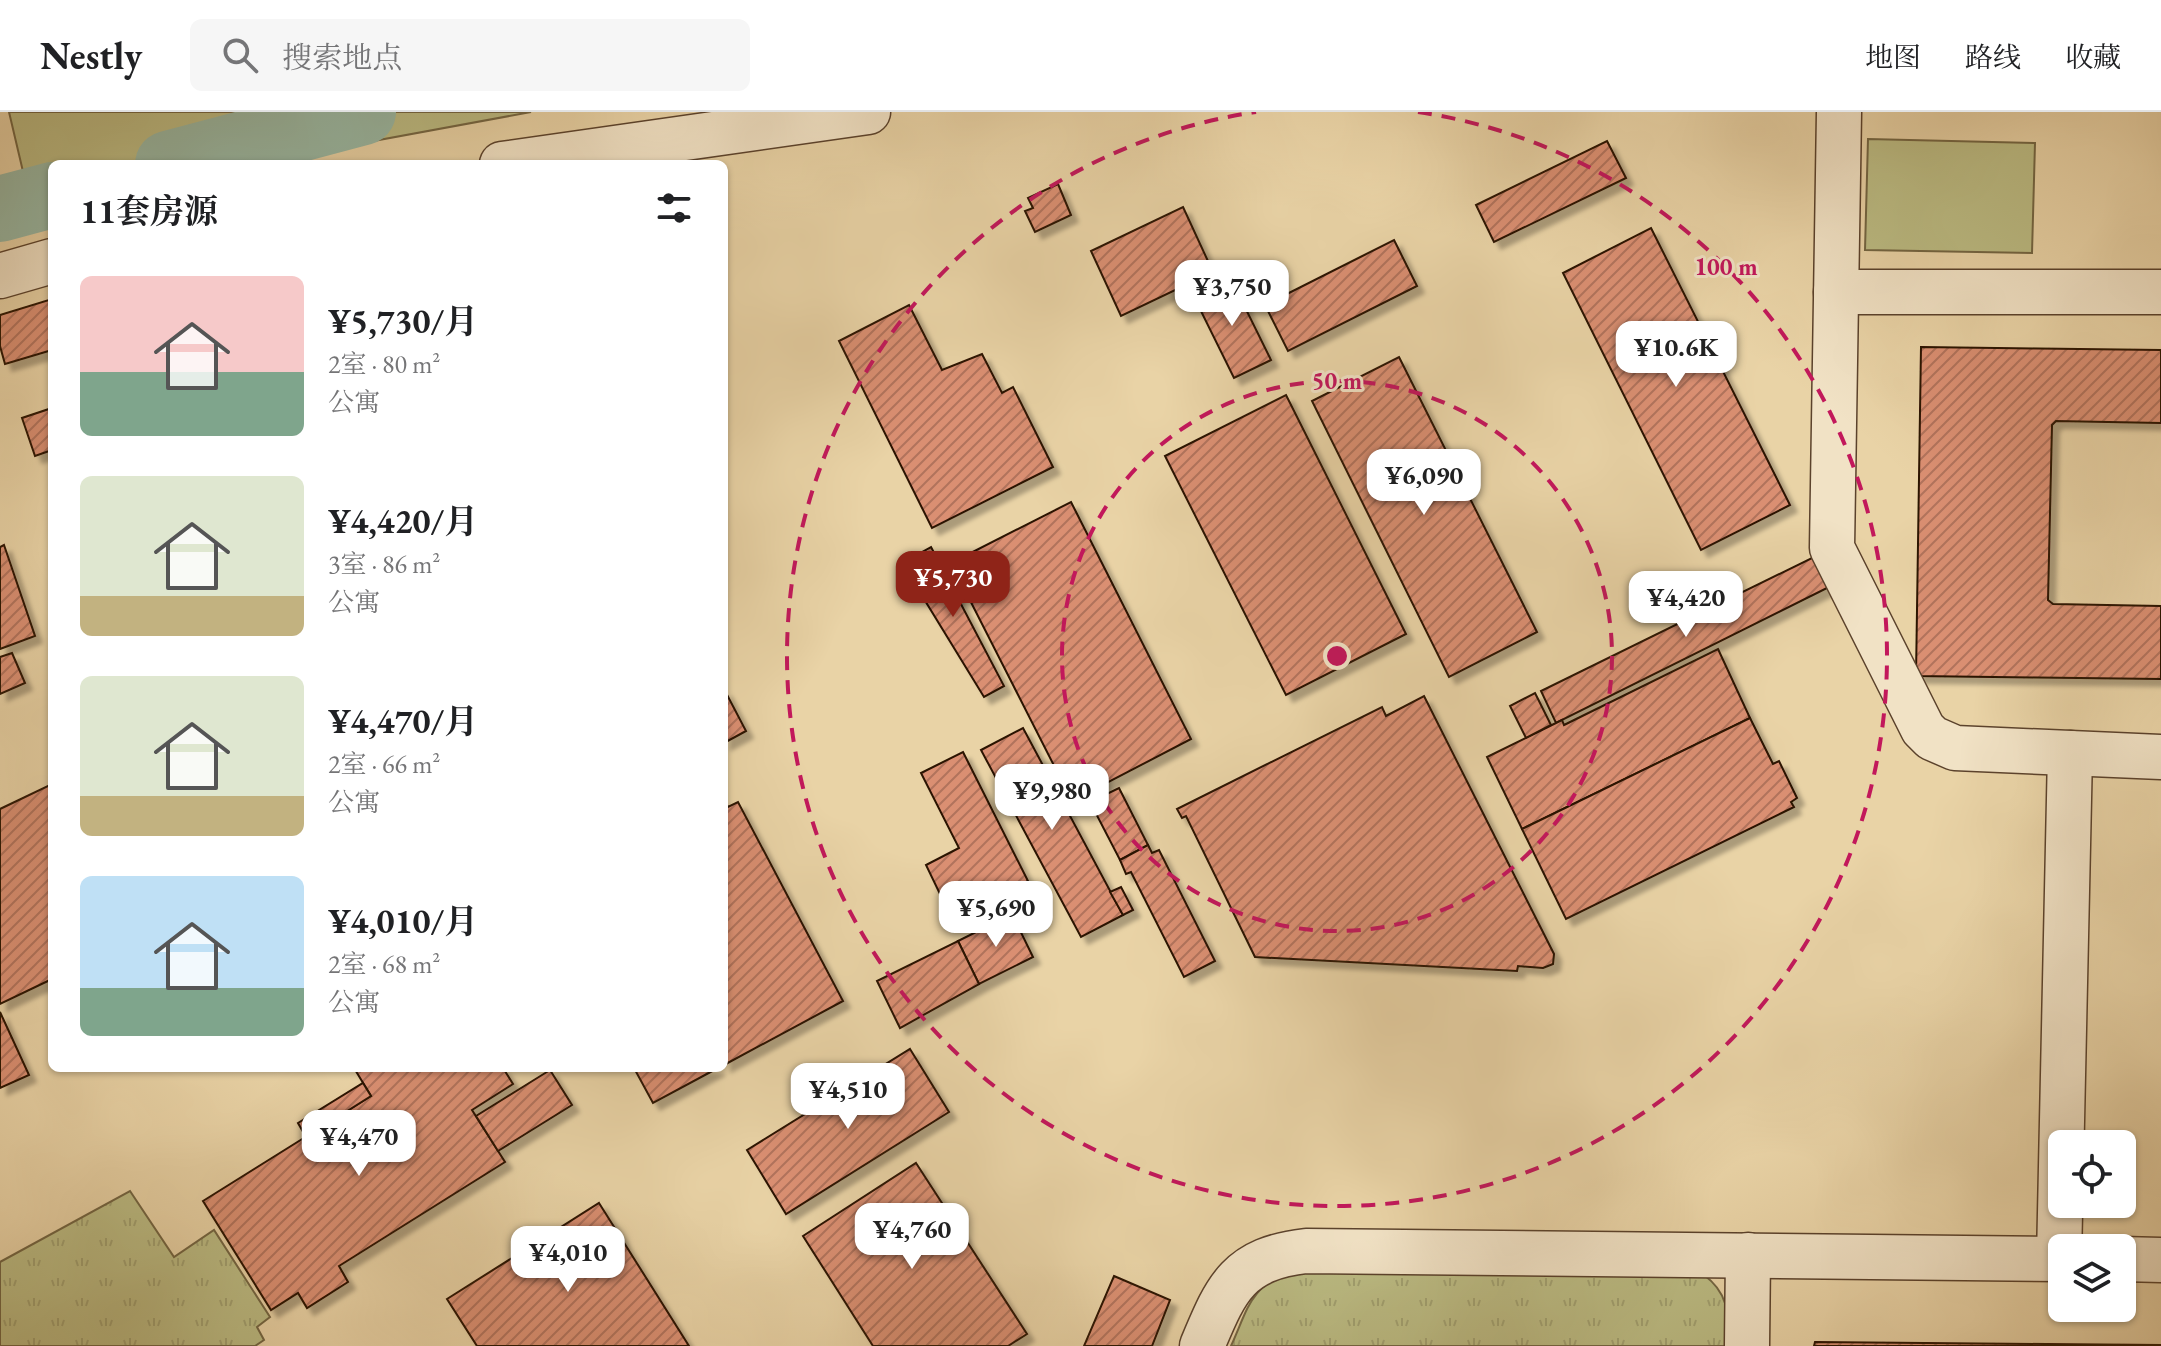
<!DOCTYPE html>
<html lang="zh">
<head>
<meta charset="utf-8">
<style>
	:root { --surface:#fff; --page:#f6f6f6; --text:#202124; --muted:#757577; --line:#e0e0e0; --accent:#8f2418 }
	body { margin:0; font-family:"EB Garamond","Noto Serif SC",serif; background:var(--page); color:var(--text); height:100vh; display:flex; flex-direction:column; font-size:30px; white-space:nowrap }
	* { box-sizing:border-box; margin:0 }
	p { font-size:26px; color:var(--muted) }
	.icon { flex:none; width:44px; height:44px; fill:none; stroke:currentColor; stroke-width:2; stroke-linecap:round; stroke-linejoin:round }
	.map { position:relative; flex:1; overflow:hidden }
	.drawer { position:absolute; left:48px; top:48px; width:680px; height:912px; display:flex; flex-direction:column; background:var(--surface); border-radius:12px; box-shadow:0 2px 6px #0004 }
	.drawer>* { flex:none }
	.tools { position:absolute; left:2048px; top:1018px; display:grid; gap:16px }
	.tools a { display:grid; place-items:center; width:88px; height:88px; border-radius:12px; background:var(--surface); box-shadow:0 2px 6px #0004; font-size:40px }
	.price { position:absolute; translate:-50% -68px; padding:0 18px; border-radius:16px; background:#fff; color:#222; font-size:26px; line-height:52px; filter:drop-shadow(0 2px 4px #0008) }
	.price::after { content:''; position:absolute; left:50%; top:48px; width:24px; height:18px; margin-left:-12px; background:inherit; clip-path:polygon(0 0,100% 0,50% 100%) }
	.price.active { background:var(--accent); color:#fff }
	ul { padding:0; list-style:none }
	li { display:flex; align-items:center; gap:24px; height:200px; padding:0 32px }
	li span { display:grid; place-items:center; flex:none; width:224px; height:160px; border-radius:12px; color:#555 }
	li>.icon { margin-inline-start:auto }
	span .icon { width:96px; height:96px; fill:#fffc; stroke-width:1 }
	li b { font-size:34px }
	h2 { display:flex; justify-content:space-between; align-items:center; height:96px; padding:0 32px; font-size:34px }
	header { display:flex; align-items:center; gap:48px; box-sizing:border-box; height:112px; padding:0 40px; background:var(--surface); border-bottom:2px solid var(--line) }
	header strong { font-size:38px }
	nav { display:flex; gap:44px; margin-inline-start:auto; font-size:28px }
	.search { width:560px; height:72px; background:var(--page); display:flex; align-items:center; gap:20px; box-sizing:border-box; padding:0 28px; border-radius:12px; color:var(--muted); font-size:30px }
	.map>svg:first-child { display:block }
	.grass { fill:url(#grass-tufts); stroke:#746643; stroke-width:2 }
	.park { fill:#bbbb83; stroke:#746643; stroke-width:2 }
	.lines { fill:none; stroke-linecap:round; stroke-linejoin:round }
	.river { stroke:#98b8a4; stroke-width:66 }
	.building { fill:url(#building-hatch); stroke:#2c1203; stroke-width:2; filter:url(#shadow) }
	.minor-casing { stroke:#5b422c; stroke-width:47 }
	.minor { stroke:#f1e2c5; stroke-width:44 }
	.ring { fill:none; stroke:#c2185b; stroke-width:4; stroke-dasharray:14 10 }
	.centre { fill:#c2185b; stroke:#f1e2c5; stroke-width:4 }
	.ring-label { font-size:24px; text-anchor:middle; font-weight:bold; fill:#c2185b; stroke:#f1e2c5; stroke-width:6; stroke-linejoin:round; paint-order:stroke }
</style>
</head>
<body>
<header>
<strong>Nestly</strong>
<div class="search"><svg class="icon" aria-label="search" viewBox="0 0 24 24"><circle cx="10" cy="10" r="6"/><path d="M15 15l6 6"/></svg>搜索地点</div>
<nav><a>地图</a><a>路线</a><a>收藏</a></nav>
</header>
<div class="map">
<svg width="2161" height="1234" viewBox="0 0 2161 1234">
	<defs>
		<pattern id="grass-tufts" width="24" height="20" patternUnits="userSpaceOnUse" patternTransform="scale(2)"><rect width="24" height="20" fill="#bbbb83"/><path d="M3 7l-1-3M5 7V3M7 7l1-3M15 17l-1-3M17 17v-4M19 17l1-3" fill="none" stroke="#a1a070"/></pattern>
		<pattern id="building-hatch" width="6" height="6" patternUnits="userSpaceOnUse" patternTransform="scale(2)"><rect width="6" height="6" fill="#da8f72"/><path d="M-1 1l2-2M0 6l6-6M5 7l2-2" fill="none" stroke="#b1735b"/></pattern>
		<filter id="shadow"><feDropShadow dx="7" dy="7" stdDeviation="2" flood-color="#0004"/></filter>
	</defs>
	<rect width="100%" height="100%" fill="#e9d3a6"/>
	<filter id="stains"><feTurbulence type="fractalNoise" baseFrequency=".0025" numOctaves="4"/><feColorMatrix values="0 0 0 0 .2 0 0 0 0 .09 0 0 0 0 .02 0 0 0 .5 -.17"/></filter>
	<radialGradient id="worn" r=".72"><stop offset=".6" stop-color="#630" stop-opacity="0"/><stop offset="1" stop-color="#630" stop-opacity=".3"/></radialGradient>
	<g class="grass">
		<path d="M 130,1079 L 174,1145 L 214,1118 L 270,1205 L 257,1215 L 264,1228 L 255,1234 L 0,1234 L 0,1150 Z"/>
		<path d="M 1295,1155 L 1704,1163 C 1730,1182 1728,1204 1729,1234 L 1231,1234 C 1251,1189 1249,1178 1295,1155 Z"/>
	</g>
	<g class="park">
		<path d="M 9,0 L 531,0 L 249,52 L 52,52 L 52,98 L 33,102 Z"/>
		<path d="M 1868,27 L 2035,31 L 2032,141 L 1865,138 Z"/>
	</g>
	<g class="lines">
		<g class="river">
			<path d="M 168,52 L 363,0"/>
			<path d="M 0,97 L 52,83"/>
		</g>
	</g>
	<g class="building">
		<path d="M 1607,29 L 1626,66 L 1494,130 L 1476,93 Z"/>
		<path d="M 1058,72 L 1071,103 L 1035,120 L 1025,99 L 1033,96 L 1028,86 Z"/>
		<path d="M 1183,95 L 1213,160 L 1121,204 L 1091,139 Z"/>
		<path d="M 1651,116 L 1790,393 L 1701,438 L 1563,161 Z"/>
		<path d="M 1394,128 L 1417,174 L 1288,239 L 1265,193 Z"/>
		<path d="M 1231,167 L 1271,248 L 1234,266 L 1194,185 Z"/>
		<path d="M 52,187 L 52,238 L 5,252 L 0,234 L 0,203 Z"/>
		<path d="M 909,193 L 942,258 L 982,242 L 1002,281 L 1013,275 L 1053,355 L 932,416 L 839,229 Z"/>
		<path d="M 1921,235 L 2161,238 L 2161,311 L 2056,309 L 2052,313 L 2048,488 L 2053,492 L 2161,494 L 2161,567 L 1916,564 Z"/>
		<path d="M 1399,245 L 1537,520 L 1449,565 L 1312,289 Z"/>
		<path d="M 1286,283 L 1406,522 L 1286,583 L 1165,344 Z"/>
		<path d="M 52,296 L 52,338 L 35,344 L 22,306 Z"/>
		<path d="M 1071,390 L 1191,627 L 1072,689 L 951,451 Z"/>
		<path d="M 4,433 L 35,524 L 0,537 L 0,435 Z"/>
		<path d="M 931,435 L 1004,574 L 984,585 L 902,451 Z"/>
		<path d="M 1818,443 L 1833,473 L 1556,611 L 1541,579 Z"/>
		<path d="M 1718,537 L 1750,606 L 1522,717 L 1487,645 L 1556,611 L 1562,608 L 1564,613 Z"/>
		<path d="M 12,541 L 25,571 L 0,582 L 0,545 Z"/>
		<path d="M 724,577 L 746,619 L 724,631 Z"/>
		<path d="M 1535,581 L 1551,613 L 1526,626 L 1510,594 Z"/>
		<path d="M 1424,584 L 1554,842 L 1553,852 L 1543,856 L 1518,854 L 1517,859 L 1255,845 L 1186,704 L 1182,706 L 1177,697 L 1382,595 L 1386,604 Z"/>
		<path d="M 1750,606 L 1773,652 L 1779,649 L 1797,686 L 1791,690 L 1794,695 L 1566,807 L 1522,717 Z"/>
		<path d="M 1023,616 L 1123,803 L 1081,825 L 981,638 Z"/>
		<path d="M 963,640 L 1028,769 L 952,807 L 926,753 L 959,736 L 921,661 Z"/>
		<path d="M 52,672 L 52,867 L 0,892 L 0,697 Z"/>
		<path d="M 1119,676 L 1148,733 L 1120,748 L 1090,690 Z"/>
		<path d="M 724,687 L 728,695 L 738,690 L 843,889 L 724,953 Z"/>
		<path d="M 1148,733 L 1152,741 L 1159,738 L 1215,849 L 1184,865 L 1131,760 L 1126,762 L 1120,748 Z"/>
		<path d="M 1121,775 L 1133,798 L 1123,803 L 1110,780 Z"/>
		<path d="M 1012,802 L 1033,845 L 979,872 L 958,829 Z"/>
		<path d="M 958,829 L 979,872 L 900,916 L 877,869 Z"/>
		<path d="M 0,900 L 29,963 L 0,976 Z"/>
		<path d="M 910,937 L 949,1000 L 786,1102 L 747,1038 Z"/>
		<path d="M 354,956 L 503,956 L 513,972 L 472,998 L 505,1050 L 339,1154 L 348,1170 L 307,1196 L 298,1181 L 271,1198 L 203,1089 L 371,984 Z"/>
		<path d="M 634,956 L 718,956 L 653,991 Z"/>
		<path d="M 550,958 L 572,993 L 498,1039 L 476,1004 Z"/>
		<path d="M 363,971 L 371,984 L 306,1025 L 298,1011 Z"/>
		<path d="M 916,1051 L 1027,1222 L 1008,1234 L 873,1234 L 803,1124 Z"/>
		<path d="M 599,1091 L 689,1234 L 477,1234 L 447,1187 Z"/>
		<path d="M 1114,1164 L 1170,1188 L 1152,1234 L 1084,1234 Z"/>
		<path d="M 1815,1230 L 2161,1233 L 2161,1234 L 1814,1234 Z"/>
	</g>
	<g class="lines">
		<g class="minor-casing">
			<g id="minor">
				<path d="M 1839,0 L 1832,436 L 1923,617 L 1932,626 L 1955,636 L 2161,645"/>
				<path d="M 502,52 L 868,0"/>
				<path d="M 0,164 L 52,149"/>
				<path d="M 1836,180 L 2161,180"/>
				<path d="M 2059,1147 L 2070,641"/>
				<path d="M 2122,1147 L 2161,1148"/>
				<path d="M 1202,1234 C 1226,1177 1237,1147 1306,1139 L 2062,1147"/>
				<path d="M 1747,1234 L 1748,1143"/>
			</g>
		</g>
		<use href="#minor" class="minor"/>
	</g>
	<g class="ring">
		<circle cx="1337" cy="544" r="275"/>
		<path d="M1418 0A550 550 0 1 1 1256 0"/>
	</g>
	<circle cx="1337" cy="544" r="12" class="centre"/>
	<g class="ring-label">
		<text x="1726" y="163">100 m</text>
		<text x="1337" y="277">50 m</text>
	</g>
	<rect width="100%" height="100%" filter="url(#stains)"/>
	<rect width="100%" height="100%" fill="url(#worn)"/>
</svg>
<div class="tools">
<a><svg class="icon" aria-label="locate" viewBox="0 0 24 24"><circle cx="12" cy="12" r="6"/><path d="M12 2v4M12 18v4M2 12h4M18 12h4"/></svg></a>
<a><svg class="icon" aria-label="layers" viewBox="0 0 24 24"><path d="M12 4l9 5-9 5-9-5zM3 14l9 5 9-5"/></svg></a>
</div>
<b class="price" style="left:1232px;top:216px">¥3,750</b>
<b class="price" style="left:1676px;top:277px">¥10.6K</b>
<b class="price" style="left:1424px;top:405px">¥6,090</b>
<b class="price active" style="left:953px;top:507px">¥5,730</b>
<b class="price" style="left:1686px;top:527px">¥4,420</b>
<b class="price" style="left:1052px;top:720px">¥9,980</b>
<b class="price" style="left:996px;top:837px">¥5,690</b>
<b class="price" style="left:848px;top:1019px">¥4,510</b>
<b class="price" style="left:359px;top:1066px">¥4,470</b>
<b class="price" style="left:912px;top:1159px">¥4,760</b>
<b class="price" style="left:568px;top:1182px">¥4,010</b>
<section class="drawer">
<h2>11套房源<svg class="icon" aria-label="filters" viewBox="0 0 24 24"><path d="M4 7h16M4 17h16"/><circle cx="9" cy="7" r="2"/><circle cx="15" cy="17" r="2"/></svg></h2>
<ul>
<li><span style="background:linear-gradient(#f6c9c9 60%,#7fa58c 0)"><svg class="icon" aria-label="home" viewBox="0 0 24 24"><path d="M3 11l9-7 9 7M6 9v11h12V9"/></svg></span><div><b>¥5,730/月</b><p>2室 · 80 m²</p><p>公寓</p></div></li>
<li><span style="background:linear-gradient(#dfe7d0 75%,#c2b280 0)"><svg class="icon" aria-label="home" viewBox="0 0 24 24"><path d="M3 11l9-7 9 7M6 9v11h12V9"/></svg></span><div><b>¥4,420/月</b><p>3室 · 86 m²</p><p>公寓</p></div></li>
<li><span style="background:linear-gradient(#dfe7d0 75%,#c2b280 0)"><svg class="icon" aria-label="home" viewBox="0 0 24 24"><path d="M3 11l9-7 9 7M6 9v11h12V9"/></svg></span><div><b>¥4,470/月</b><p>2室 · 66 m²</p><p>公寓</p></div></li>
<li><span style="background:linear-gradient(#bfe0f5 70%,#7fa58c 0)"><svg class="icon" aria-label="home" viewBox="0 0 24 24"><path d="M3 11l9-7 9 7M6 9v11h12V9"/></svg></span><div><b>¥4,010/月</b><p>2室 · 68 m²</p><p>公寓</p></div></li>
</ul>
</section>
</div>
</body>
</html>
